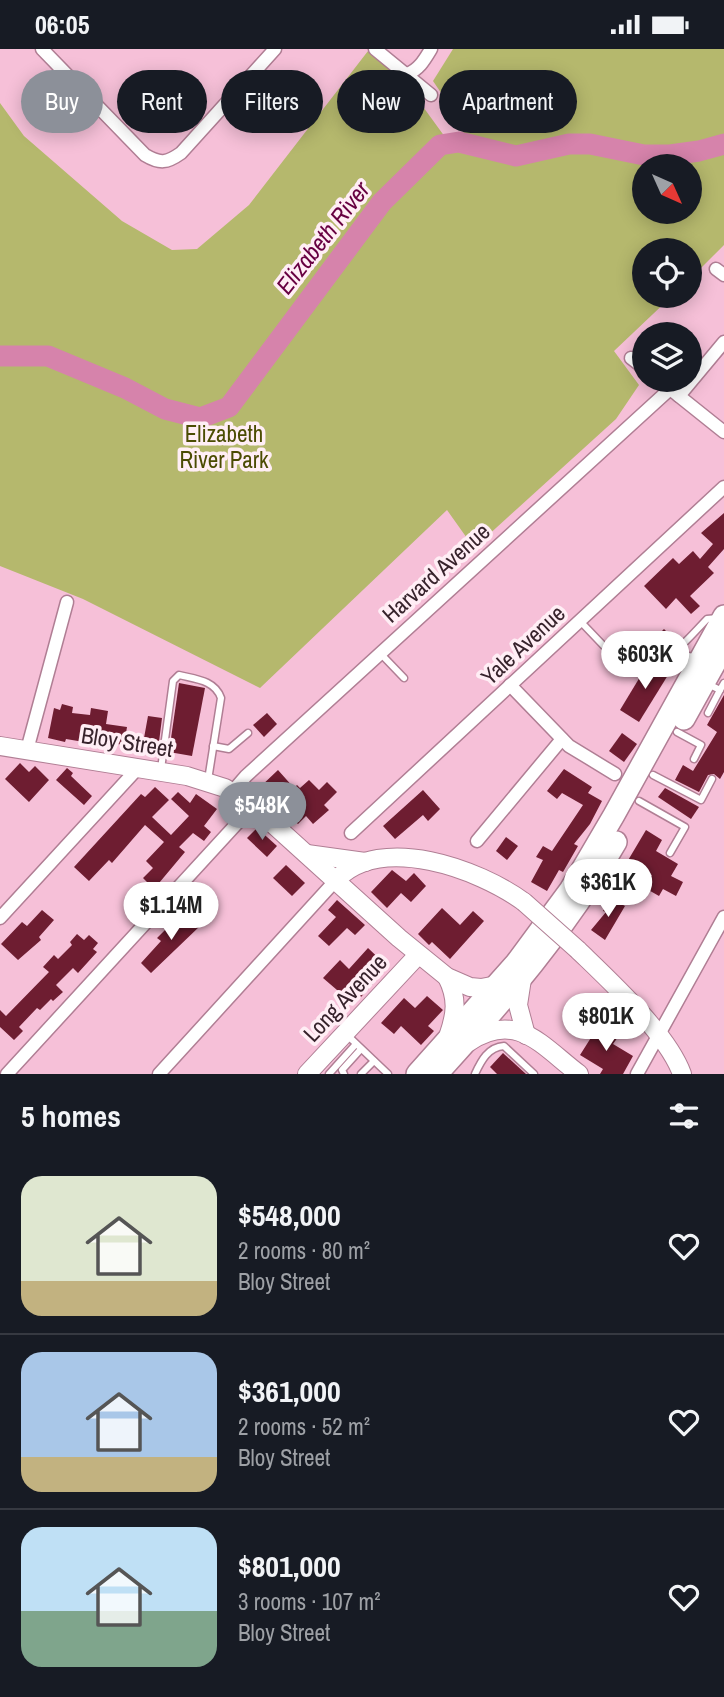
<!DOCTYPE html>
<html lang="en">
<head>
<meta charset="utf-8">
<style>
	:root { --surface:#171b24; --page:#20242c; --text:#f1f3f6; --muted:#9ea1a6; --line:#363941; --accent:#8c9099 }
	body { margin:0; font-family:"Archivo Narrow",sans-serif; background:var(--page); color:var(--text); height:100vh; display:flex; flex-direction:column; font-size:26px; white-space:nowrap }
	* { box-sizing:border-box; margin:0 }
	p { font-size:23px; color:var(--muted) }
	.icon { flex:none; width:38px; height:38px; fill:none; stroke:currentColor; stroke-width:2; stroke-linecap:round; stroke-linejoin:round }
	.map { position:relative; height:1025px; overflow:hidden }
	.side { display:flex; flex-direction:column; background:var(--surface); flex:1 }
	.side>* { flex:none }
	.banner { position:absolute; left:21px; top:21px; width:682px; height:63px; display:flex; gap:14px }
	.needle { width:46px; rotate:135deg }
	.tools { position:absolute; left:632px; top:105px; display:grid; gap:14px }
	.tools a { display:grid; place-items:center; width:70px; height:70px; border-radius:50%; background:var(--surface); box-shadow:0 4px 18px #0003; font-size:35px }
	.price { position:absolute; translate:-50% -60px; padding:0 16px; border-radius:24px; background:#fff; color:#222; font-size:23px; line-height:46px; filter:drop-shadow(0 2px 4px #0008) }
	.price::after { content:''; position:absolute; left:50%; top:42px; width:21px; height:16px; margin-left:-10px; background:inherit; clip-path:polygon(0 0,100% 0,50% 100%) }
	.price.on { background:var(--accent); color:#fff }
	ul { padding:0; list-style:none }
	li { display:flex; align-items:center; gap:21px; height:175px; padding:0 21px }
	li+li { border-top:2px solid var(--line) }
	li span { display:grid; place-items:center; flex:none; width:196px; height:140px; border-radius:21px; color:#555 }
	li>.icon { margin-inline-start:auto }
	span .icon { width:84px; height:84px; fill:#fffc; stroke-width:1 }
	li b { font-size:30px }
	h2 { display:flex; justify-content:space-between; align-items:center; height:84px; padding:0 21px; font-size:30px }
	.pill { padding:0 24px; border-radius:32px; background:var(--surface); box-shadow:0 4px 18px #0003; font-size:24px; line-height:63px }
	.pill.on { background:var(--accent); color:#fff }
	.status { display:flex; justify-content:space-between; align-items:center; height:49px; padding:0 35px; background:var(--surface); direction:ltr }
	.status svg { height:19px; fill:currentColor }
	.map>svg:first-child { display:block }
	.green { fill:#b5b86d; fill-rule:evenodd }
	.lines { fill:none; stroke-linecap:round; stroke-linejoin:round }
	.river { stroke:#d683ab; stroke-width:21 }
	.building { fill:#6e1d31 }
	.lane-casing { stroke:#b07e94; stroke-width:9 }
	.street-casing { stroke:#b07e94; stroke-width:15 }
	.secondary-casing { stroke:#b07e94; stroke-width:20 }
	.highway-casing { stroke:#b07e94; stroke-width:24 }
	.lane { stroke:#fff; stroke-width:6 }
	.street { stroke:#fff; stroke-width:12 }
	.secondary { stroke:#fff; stroke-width:18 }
	.highway { stroke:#fff; stroke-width:21 }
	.secondary-bridge-casing { stroke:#b07e94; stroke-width:20; stroke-linecap:butt }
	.secondary-bridge { stroke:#fff; stroke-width:18 }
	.labels { text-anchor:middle; stroke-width:7; stroke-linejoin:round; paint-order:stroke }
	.park-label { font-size:23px; fill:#4b4c03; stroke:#ffeef5 }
	.street-label { font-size:23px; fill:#37232c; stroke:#ffeef5 }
	.water-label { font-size:24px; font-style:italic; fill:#670041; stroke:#ffeef5 }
</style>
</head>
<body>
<div class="status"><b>06:05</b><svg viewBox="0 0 49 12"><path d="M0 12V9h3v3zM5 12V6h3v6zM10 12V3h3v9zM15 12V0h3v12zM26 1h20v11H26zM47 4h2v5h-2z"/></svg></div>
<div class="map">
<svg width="724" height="1025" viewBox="0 0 724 1025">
	<rect width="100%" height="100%" fill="#f6c0d8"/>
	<path class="green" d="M 453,0 L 724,0 L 724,196 L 690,230 L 690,201 L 644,201 L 644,247 L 672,247 L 614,302 L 639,336 L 616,370 L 474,499 L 447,461 L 260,639 L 83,550 L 0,517 L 0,54 L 24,87 L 122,172 L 172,201 L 197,200 L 249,156 L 368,2 L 405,33 L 453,99 L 465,79 L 433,32 ZM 644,117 L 690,117 L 690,163 L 644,163 Z"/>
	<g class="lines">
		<path class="river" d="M 0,307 L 48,307 L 125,339 L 165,360 L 200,369 L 229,358 L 382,153 L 440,96 L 459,93 L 516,107 L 569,95 L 590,95 L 644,106 L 670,106 L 699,102 L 724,95"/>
	</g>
	<g class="building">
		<path d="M 724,464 L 724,500 L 708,518 L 714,524 L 690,547 L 700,557 L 691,565 L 676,549 L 666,560 L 644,537 L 673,509 L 679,515 L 693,502 L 700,510 L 713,495 L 701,484 Z"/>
		<path d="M 664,580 L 672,588 L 654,605 L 646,598 Z"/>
		<path d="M 654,617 L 673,618 L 639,673 L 620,661 L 646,618 Z"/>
		<path d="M 179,634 L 205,639 L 192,707 L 169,703 Z"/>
		<path d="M 724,646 L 724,723 L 720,730 L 714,725 L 708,726 L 699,743 L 675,731 L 683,716 L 693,722 L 717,683 L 707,676 Z"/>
		<path d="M 62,655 L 73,658 L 72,664 L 90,666 L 91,659 L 108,662 L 106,675 L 127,678 L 124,696 L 110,694 L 111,687 L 86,683 L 84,693 L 66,690 L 65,693 L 48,689 L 54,659 L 60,661 Z"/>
		<path d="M 267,664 L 277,675 L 264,688 L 253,676 Z"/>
		<path d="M 148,667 L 162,669 L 158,701 L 154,701 L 154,703 L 142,700 Z"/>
		<path d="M 622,684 L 637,695 L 624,713 L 609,702 Z"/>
		<path d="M 20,714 L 29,723 L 35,717 L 49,731 L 29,753 L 5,730 Z"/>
		<path d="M 67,719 L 73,724 L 71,727 L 92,747 L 84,756 L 56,731 Z"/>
		<path d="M 564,720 L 592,738 L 588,744 L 602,752 L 590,775 L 574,795 L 578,797 L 563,823 L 559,821 L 547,842 L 531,833 L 543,811 L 536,808 L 543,797 L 552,802 L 583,756 L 562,744 L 557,750 L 547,742 Z"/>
		<path d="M 278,721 L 294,739 L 297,736 L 300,739 L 309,731 L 319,741 L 327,733 L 337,743 L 324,756 L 329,761 L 313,775 L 306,767 L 298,775 L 287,765 L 285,767 L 259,739 Z"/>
		<path d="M 155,738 L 169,751 L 152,768 L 171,786 L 189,767 L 171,750 L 178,743 L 190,754 L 196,745 L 217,760 L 204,777 L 211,783 L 204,792 L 193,784 L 179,798 L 185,803 L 154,840 L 143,829 L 153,819 L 146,812 L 164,793 L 145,776 L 112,814 L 109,811 L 89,832 L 74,818 L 141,745 L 145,748 Z"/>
		<path d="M 665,739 L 699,758 L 691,770 L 658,748 Z"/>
		<path d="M 423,741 L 440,760 L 428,772 L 423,766 L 395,790 L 383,777 Z"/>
		<path d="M 257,779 L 277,797 L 267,808 L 247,789 Z"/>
		<path d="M 646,781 L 662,791 L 656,802 L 678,815 L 671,827 L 683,833 L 676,847 L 663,840 L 659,847 L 645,839 L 652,826 L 627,813 Z"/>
		<path d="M 506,788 L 518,797 L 507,811 L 496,802 Z"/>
		<path d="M 286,816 L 305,834 L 292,847 L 273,829 Z"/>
		<path d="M 392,821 L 406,832 L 414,824 L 426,837 L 411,853 L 401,844 L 387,859 L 371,843 Z"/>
		<path d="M 610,849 L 625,857 L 605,891 L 591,881 L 606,863 L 603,862 Z"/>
		<path d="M 337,851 L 365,876 L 355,886 L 347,879 L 329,897 L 318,887 L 336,868 L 328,861 Z"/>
		<path d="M 442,859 L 460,876 L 473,862 L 484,872 L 450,910 L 432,893 L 429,896 L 418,885 Z"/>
		<path d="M 42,861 L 54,871 L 39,888 L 41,891 L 18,911 L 1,895 L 22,873 L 27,877 Z"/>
		<path d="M 186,863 L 200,877 L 151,924 L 141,914 L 161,892 L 157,889 L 166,880 L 169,882 Z"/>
		<path d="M 77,885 L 84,891 L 89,886 L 98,894 L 93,900 L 97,903 L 78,924 L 73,919 L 56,936 L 63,943 L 53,952 L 51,950 L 40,961 L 37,959 L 19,978 L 23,982 L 14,991 L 0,978 L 0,961 L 6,967 L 49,923 L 43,918 L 54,906 L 58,910 L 72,896 L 70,893 Z"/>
		<path d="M 368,899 L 388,918 L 361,948 L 358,945 L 351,953 L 323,929 L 340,911 L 349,920 Z"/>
		<path d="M 427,947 L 443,961 L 428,977 L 434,982 L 421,996 L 401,977 L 394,985 L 381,974 L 404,949 L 415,959 Z"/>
		<path d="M 599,976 L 618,988 L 613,995 L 633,1007 L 623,1025 L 600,1025 L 603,1020 L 580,1006 Z"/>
		<path d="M 503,1004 L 526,1025 L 497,1025 L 490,1018 Z"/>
	</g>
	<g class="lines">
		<g class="lane-casing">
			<g id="lane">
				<path d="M 580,572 L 622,616 C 672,611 674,605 707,570 L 718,569"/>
				<path d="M 380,604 L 404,629"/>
				<path d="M 675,604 L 697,609"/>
				<path d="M 706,634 L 720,641 L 724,634"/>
				<path d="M 708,664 L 720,641"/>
				<path d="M 677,683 L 701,696 L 694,710"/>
				<path d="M 213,697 L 229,700 L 248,684"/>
				<path d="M 161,720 L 173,632 L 179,626 C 195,630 215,631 221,649 L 208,731"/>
				<path d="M 653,726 L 701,751 L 712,730"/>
				<path d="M 639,752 L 685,778 L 670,804"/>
				<path d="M 346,985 L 388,1025"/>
				<path d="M 329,1025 L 356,995"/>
				<path d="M 344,1025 L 342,1021 L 361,1000"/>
				<path d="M 361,1025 L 374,1012"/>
				<path d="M 475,1025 C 481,1012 488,998 504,997 L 534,1025"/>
			</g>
		</g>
		<g class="street-casing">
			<g id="street">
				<path d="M 42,0 L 145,106 C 160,115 167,114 181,104 L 275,0"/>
				<path d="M 375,0 L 431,46"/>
				<path d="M 407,25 C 419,21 425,10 431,0"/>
				<path d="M 716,220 L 724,226"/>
				<path d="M 631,309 L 644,319"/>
				<path d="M 659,331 L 724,383"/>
				<path d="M 679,347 L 724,293"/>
				<path d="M 510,636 L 569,697 L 615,725"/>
				<path d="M 27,701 L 67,553"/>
				<path d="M 233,742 L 246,727 L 670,340"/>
				<path d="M 351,784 L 724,438"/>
				<path d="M 477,792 L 562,690"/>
				<path d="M 0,869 L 138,719"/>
				<path d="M 7,1025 L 253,757"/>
				<path d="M 159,1025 L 336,831"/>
				<path d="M 637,1025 L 724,868"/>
			</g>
		</g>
		<g class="secondary-casing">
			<g id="secondary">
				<path d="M 0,697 L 187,727 L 225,739 L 253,757 L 399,889 L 447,928 L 470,938 L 481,939 L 497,936"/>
				<path d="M 307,805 L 365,813"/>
				<path d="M 336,831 C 381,784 479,820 524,853"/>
				<path d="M 578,901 C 610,932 667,984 682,1025"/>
				<path d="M 447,928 C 458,950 456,965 448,988"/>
				<path d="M 522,930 L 518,956 L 526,986"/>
				<path d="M 469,993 C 517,961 542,997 579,1025"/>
				<path d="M 307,1025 L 418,906"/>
			</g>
		</g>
		<g class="highway-casing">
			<g id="highway">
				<path d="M 684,670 L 724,598"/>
				<path d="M 417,1025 L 516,914 L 570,841 L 614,766 L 724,567"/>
				<path d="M 437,1025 C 506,949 565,883 616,793"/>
			</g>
		</g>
		<use href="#lane" class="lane"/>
		<use href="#street" class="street"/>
		<use href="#secondary" class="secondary"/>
		<use href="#highway" class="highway"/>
		<g class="secondary-bridge-casing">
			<path id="secondary-bridge" d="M 524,853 L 578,901"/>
		</g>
		<use href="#secondary-bridge" class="secondary-bridge"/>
	</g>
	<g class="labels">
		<g class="park-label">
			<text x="224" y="393">Elizabeth<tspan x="224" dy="26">River Park</tspan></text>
		</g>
		<g class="street-label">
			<text transform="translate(436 524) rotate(-42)" y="8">Harvard Avenue</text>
			<text transform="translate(523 596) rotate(-43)" y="8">Yale Avenue</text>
			<text transform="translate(127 693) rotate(9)" y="8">Bloy Street</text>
			<text transform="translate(345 949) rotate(-47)" y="8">Long Avenue</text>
		</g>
		<g class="water-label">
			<text transform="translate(323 189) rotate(-52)" y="8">Elizabeth River</text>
		</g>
	</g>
</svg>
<div class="tools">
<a><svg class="needle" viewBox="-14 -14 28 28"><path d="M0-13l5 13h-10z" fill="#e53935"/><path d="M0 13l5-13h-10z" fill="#9ea1a6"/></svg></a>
<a><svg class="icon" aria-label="locate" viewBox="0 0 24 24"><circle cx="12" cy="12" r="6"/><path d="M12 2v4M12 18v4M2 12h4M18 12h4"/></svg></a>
<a><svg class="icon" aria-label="layers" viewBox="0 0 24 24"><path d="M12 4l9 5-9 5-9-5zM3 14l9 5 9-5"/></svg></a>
</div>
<b class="price" style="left:645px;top:642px">$603K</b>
<b class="price on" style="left:262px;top:793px">$548K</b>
<b class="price" style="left:608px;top:870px">$361K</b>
<b class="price" style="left:171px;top:893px">$1.14M</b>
<b class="price" style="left:606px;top:1004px">$801K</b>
<div class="banner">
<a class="pill on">Buy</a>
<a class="pill">Rent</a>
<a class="pill">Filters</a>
<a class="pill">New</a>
<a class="pill">Apartment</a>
</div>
</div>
<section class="side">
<h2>5 homes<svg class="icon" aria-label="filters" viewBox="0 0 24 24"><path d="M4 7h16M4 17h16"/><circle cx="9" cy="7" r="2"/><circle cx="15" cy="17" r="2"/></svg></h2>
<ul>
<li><span style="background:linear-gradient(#dfe7d0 75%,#c2b280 0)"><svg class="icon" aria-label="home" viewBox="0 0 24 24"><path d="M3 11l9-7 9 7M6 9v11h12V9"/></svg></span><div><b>$548,000</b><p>2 rooms · 80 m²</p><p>Bloy Street</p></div><svg class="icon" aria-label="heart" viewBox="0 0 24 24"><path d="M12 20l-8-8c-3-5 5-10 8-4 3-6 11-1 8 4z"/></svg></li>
<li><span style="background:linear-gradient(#a9c7e8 75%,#c2b280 0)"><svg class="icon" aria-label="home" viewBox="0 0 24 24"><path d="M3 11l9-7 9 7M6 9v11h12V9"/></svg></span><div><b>$361,000</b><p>2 rooms · 52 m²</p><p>Bloy Street</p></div><svg class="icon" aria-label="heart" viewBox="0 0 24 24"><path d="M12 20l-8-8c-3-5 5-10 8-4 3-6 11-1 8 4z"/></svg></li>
<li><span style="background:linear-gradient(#bfe0f5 60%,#7fa58c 0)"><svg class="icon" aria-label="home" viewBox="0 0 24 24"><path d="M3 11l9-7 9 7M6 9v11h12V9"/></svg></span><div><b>$801,000</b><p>3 rooms · 107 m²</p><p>Bloy Street</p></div><svg class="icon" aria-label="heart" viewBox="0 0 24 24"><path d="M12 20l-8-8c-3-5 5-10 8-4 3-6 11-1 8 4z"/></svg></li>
</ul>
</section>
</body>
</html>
